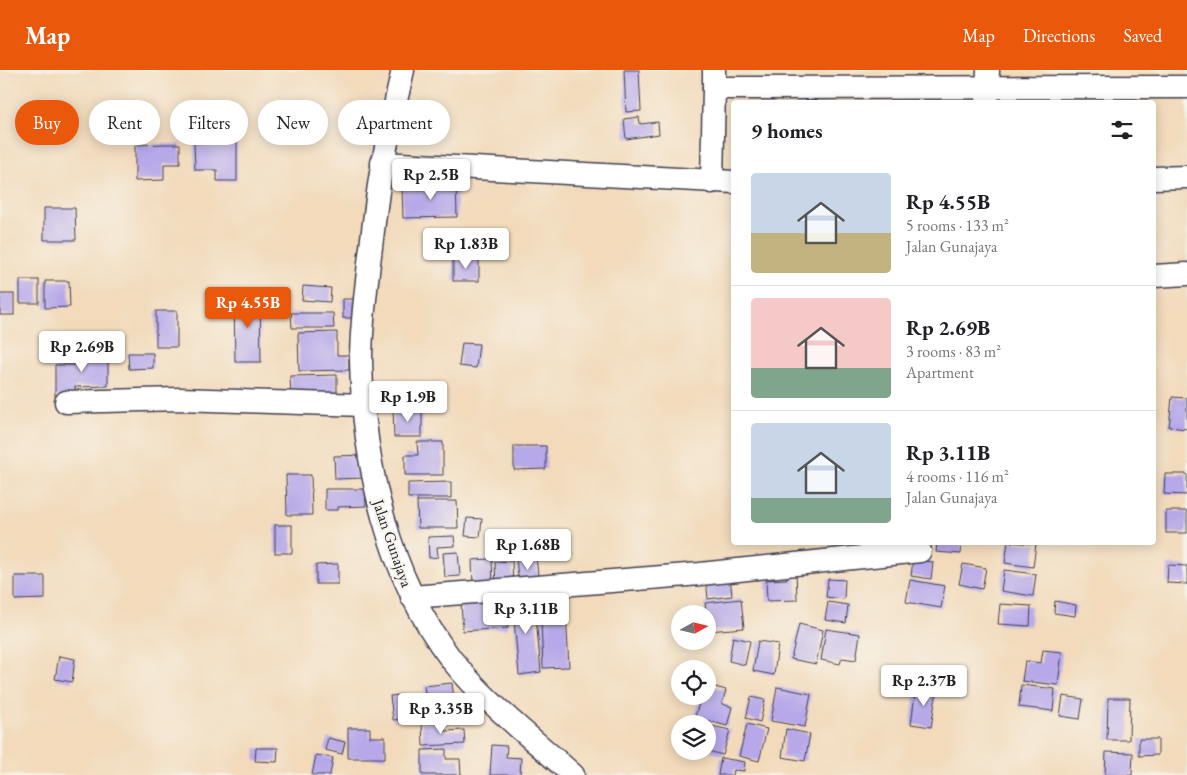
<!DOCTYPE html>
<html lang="en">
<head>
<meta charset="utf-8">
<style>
	:root { --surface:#fff; --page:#f6f6f6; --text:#202124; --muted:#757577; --line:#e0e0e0; --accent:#ea580c }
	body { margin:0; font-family:"EB Garamond",serif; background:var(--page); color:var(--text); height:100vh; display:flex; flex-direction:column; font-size:19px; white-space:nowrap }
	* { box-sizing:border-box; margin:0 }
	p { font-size:16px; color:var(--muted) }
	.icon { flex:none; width:28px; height:28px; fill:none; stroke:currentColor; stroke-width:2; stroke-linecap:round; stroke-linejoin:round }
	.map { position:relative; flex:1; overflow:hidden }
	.drawer { position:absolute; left:731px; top:30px; width:425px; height:445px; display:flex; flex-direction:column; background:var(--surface); border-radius:5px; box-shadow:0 2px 12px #0003 }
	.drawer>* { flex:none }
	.top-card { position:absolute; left:15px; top:30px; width:475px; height:45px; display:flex; gap:10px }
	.needle { width:32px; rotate:82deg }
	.buttons { position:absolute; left:671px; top:535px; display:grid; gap:10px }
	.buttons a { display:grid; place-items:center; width:45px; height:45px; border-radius:50%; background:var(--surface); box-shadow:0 2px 12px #0003; font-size:25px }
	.price { position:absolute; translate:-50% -42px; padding:0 11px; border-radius:5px; background:#fff; color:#222; font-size:16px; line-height:32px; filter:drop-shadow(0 1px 2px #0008) }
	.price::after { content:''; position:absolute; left:50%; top:30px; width:15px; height:11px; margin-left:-8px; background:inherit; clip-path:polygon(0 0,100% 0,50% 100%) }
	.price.on { background:var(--accent); color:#fff }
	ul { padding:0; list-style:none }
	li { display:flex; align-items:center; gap:15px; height:125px; padding:0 20px }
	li+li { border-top:1px solid var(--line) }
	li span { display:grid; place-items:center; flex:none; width:140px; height:100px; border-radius:5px; color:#555 }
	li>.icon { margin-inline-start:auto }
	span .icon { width:60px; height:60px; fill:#fffc; stroke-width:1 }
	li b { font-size:21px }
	h2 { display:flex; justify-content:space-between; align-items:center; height:60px; padding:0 20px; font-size:21px }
	.pill { padding:0 18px; border-radius:22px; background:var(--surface); box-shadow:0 2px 12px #0003; font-size:18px; line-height:45px }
	.pill.on { background:var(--accent); color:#fff }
	header { display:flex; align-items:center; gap:30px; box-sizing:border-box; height:70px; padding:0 25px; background:var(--accent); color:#fff }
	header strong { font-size:24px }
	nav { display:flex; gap:28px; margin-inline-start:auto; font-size:18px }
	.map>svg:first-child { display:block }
	.building { fill:#b6a8e9 }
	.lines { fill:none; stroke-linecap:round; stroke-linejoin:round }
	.minor-casing { stroke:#413e4e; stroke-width:25 }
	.minor { stroke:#fff; stroke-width:22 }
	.labels { text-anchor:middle; stroke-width:4.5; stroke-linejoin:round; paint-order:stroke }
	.street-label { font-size:16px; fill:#22223b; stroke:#f7f3e8 }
</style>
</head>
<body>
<header>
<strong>Map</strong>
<nav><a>Map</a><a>Directions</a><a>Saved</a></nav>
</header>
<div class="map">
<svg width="1187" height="705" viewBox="0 0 1187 705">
	<rect width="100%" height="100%" fill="#f7f3e8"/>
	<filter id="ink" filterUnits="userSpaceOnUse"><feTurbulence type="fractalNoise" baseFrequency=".02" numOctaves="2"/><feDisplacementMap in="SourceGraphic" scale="10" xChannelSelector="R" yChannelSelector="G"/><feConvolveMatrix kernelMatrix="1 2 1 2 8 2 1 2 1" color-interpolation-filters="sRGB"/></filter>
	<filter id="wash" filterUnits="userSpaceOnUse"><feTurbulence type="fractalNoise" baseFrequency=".0096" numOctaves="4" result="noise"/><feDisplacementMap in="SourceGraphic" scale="20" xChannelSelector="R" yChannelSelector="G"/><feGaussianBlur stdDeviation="1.12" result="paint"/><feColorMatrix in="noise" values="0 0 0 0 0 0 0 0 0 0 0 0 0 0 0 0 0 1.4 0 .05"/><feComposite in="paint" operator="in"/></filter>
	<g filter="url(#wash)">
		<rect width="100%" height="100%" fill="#f2dabb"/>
		<g id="blocks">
			<g class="building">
				<path d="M 624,0 L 639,0 L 641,41 L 626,42 Z"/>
				<path d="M 639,47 L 640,54 L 658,52 L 659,64 L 626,69 L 624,49 Z"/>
				<path d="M 237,72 L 237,111 L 217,111 L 217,100 L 195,100 L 194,73 Z"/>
				<path d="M 164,74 L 180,74 L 180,94 L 164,94 L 164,110 L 135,111 L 135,75 Z"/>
				<path d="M 431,112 L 456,112 L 457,147 L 403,148 L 402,119 L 431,119 Z"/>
				<path d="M 44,138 L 75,138 L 76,170 L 44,170 Z"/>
				<rect x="453" y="190" width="26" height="21"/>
				<rect x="20" y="210" width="19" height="23"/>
				<path d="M 45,211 L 69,211 L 70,237 L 45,238 Z"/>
				<path d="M 303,216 L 331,218 L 330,232 L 302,230 Z"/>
				<rect x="0" y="224" width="14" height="21"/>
				<path d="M 234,226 L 260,226 L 261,292 L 235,292 Z"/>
				<rect x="343" y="229" width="13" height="19"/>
				<rect x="156" y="241" width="21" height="36"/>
				<path d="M 291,243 L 333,243 L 334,258 L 292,258 Z"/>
				<path d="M 337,262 L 337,285 L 349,285 L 349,300 L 299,301 L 298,263 Z"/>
				<path d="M 462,273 L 479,274 L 476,298 L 459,296 Z"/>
				<path d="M 75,282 L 108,282 L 108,316 L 75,317 L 75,326 L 55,326 L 55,295 L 75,295 Z"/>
				<path d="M 128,283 L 153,283 L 153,298 L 129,299 Z"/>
				<path d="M 337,305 L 337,326 L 291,327 L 290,306 Z"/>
				<path d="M 1172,327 L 1187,328 L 1187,359 L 1169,357 Z"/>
				<path d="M 422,338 L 422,367 L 394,367 L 393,339 Z"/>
				<path d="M 417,372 L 443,372 L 443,405 L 405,405 L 405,385 L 418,385 Z"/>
				<path d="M 514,376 L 546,376 L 546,399 L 514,400 Z"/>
				<path d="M 365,385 L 366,408 L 335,409 L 334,386 Z"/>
				<path d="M 1165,404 L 1187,404 L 1187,425 L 1164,424 Z"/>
				<path d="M 286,405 L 311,405 L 312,445 L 287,445 Z"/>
				<path d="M 451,412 L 451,428 L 408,428 L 408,413 Z"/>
				<path d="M 325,419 L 365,419 L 366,436 L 338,437 L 338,440 L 325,440 Z"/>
				<path d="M 417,431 L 457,431 L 458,458 L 418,458 Z"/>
				<rect x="1166" y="441" width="21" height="22"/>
				<path d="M 467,448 L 482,449 L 480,467 L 465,466 Z"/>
				<rect x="275" y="455" width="17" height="28"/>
				<path d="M 454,466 L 455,476 L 437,477 L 438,487 L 429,488 L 428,467 Z"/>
				<path d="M 937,472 L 962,472 L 961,484 L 936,482 Z"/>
				<path d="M 1008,472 L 1036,474 L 1033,497 L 1005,493 Z"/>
				<path d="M 458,482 L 460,506 L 445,507 L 443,483 Z"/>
				<path d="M 536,486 L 539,514 L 519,516 L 516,488 Z"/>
				<path d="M 492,489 L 493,515 L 473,516 L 472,490 Z"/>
				<path d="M 913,490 L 933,492 L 931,509 L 911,506 Z"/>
				<path d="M 512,491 L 513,515 L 496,517 L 495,492 Z"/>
				<path d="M 338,494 L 338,514 L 316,514 L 316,495 Z"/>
				<path d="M 963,494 L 986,498 L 982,519 L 959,514 Z"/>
				<path d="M 1168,495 L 1187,496 L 1187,514 L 1167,513 Z"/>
				<path d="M 796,498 L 797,530 L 767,531 L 766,510 L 787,509 L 787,499 Z"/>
				<path d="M 1004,500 L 1036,504 L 1033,526 L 1001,521 Z"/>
				<path d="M 15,506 L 45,506 L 45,529 L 15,530 Z"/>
				<path d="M 730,506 L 732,526 L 708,529 L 706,508 Z"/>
				<path d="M 828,509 L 845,510 L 844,529 L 826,527 Z"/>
				<path d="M 910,510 L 945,516 L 941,538 L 906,532 Z"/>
				<path d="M 565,525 L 569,597 L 543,598 L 540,526 Z"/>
				<path d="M 534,526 L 541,602 L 519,605 L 512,528 Z"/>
				<path d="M 741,529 L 744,558 L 708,561 L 705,533 Z"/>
				<path d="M 506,530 L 508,558 L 463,561 L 461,533 Z"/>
				<path d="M 1055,531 L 1076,535 L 1075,546 L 1054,543 Z"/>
				<path d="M 828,532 L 848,535 L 846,553 L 825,550 Z"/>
				<path d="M 1000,534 L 1031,536 L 1030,556 L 998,554 Z"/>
				<path d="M 799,554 L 823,560 L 816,594 L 791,589 Z"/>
				<path d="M 826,559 L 860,564 L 856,590 L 842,588 L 840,594 L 821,590 Z"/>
				<path d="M 733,567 L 750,571 L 745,595 L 729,591 Z"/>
				<path d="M 758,571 L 778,574 L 774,605 L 753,601 Z"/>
				<path d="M 1043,580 L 1062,582 L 1058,615 L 1022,611 L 1025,591 L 1041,593 Z"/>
				<path d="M 59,586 L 75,589 L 72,612 L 55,609 Z"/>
				<path d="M 452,613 L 456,647 L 429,651 L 424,616 Z"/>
				<path d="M 708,615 L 726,620 L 722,634 L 732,637 L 727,656 L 695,647 L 701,626 L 708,626 Z"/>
				<path d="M 1021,615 L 1055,619 L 1053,641 L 1019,637 Z"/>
				<path d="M 777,617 L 811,624 L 805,657 L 771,651 Z"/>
				<path d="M 916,617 L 937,620 L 931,657 L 911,654 Z"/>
				<path d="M 411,624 L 414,648 L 393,650 L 390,626 Z"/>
				<path d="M 1063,626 L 1083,629 L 1080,649 L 1060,646 Z"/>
				<path d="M 751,627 L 765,630 L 760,652 L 746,648 Z"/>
				<path d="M 1108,628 L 1130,628 L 1129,670 L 1107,670 Z"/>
				<path d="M 422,653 L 444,653 L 445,661 L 464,660 L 465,674 L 423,676 Z"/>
				<path d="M 747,654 L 767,659 L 759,691 L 739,686 Z"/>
				<path d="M 712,656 L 730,660 L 723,685 L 708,681 Z"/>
				<path d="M 348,658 L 370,658 L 370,667 L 385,667 L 385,688 L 348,688 Z"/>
				<path d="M 786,659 L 810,664 L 805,691 L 782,687 Z"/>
				<path d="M 328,668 L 345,672 L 342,684 L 325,680 Z"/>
				<path d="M 1139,669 L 1158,669 L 1158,685 L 1139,686 Z"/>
				<path d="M 492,675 L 507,676 L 506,687 L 521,688 L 520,705 L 490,705 Z"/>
				<path d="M 256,678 L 278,678 L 277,692 L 255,691 Z"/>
				<path d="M 446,679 L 446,689 L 460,689 L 461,705 L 422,705 L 422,680 Z"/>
				<path d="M 1106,682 L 1133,683 L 1132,705 L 1105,705 Z"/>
				<path d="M 316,685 L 333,688 L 330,705 L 312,705 Z"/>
				<path d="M 721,688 L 745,692 L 744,701 L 734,700 L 733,705 L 718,705 Z"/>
			</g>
		</g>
	</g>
	<g filter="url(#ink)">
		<use href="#blocks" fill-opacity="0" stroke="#413e4e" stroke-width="1"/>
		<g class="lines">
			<g class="minor-casing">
				<g id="minor">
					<path d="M 403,0 C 396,31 389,61 383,92 C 377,122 374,154 370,185 C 366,219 361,256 361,290 C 363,392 388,507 451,589 C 486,633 532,668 573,705"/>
					<path d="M 714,0 L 714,18 L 1187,17"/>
					<path d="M 987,32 L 988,0"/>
					<path d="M 382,93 L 734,112"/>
					<path d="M 1154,108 L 1187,107"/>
					<path d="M 712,112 L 714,18"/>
					<path d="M 1154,206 L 1187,204"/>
					<path d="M 66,332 L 180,329 L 364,335"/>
					<path d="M 412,527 L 700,504 L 920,481"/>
				</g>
			</g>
			<use href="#minor" class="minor"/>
		</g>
	</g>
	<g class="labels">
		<g class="street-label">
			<text transform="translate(393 473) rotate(71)" y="6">Jalan Gunajaya</text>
		</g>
	</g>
</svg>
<div class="buttons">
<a><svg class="needle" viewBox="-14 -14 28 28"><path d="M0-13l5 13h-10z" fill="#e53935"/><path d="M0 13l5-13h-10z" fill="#757577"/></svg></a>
<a><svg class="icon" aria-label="locate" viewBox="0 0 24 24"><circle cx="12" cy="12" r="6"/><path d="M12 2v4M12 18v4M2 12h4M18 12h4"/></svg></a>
<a><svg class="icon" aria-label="layers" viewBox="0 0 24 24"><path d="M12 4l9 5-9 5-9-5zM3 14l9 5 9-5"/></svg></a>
</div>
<b class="price" style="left:431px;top:131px">Rp 2.5B</b>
<b class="price" style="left:466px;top:200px">Rp 1.83B</b>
<b class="price on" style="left:248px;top:259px">Rp 4.55B</b>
<b class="price" style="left:82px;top:303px">Rp 2.69B</b>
<b class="price" style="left:408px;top:353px">Rp 1.9B</b>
<b class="price" style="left:528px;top:501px">Rp 1.68B</b>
<b class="price" style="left:526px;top:565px">Rp 3.11B</b>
<b class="price" style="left:924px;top:637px">Rp 2.37B</b>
<b class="price" style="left:441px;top:665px">Rp 3.35B</b>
<div class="top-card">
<a class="pill on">Buy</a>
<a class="pill">Rent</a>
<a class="pill">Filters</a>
<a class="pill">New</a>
<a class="pill">Apartment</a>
</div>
<section class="drawer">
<h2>9 homes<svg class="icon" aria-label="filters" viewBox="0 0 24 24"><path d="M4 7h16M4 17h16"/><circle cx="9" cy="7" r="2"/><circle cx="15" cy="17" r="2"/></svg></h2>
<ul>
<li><span style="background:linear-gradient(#c9d6e8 60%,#c2b280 0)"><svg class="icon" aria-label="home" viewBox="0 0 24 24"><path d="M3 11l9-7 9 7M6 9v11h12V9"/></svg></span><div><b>Rp 4.55B</b><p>5 rooms · 133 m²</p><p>Jalan Gunajaya</p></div></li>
<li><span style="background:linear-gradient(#f6c9c9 70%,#7fa58c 0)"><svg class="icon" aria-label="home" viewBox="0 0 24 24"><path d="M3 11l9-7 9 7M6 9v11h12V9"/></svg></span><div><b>Rp 2.69B</b><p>3 rooms · 83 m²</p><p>Apartment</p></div></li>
<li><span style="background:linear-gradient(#c9d6e8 75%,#7fa58c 0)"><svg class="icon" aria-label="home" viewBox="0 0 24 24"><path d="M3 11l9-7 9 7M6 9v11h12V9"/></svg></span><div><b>Rp 3.11B</b><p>4 rooms · 116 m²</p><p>Jalan Gunajaya</p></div></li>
</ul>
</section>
</div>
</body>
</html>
